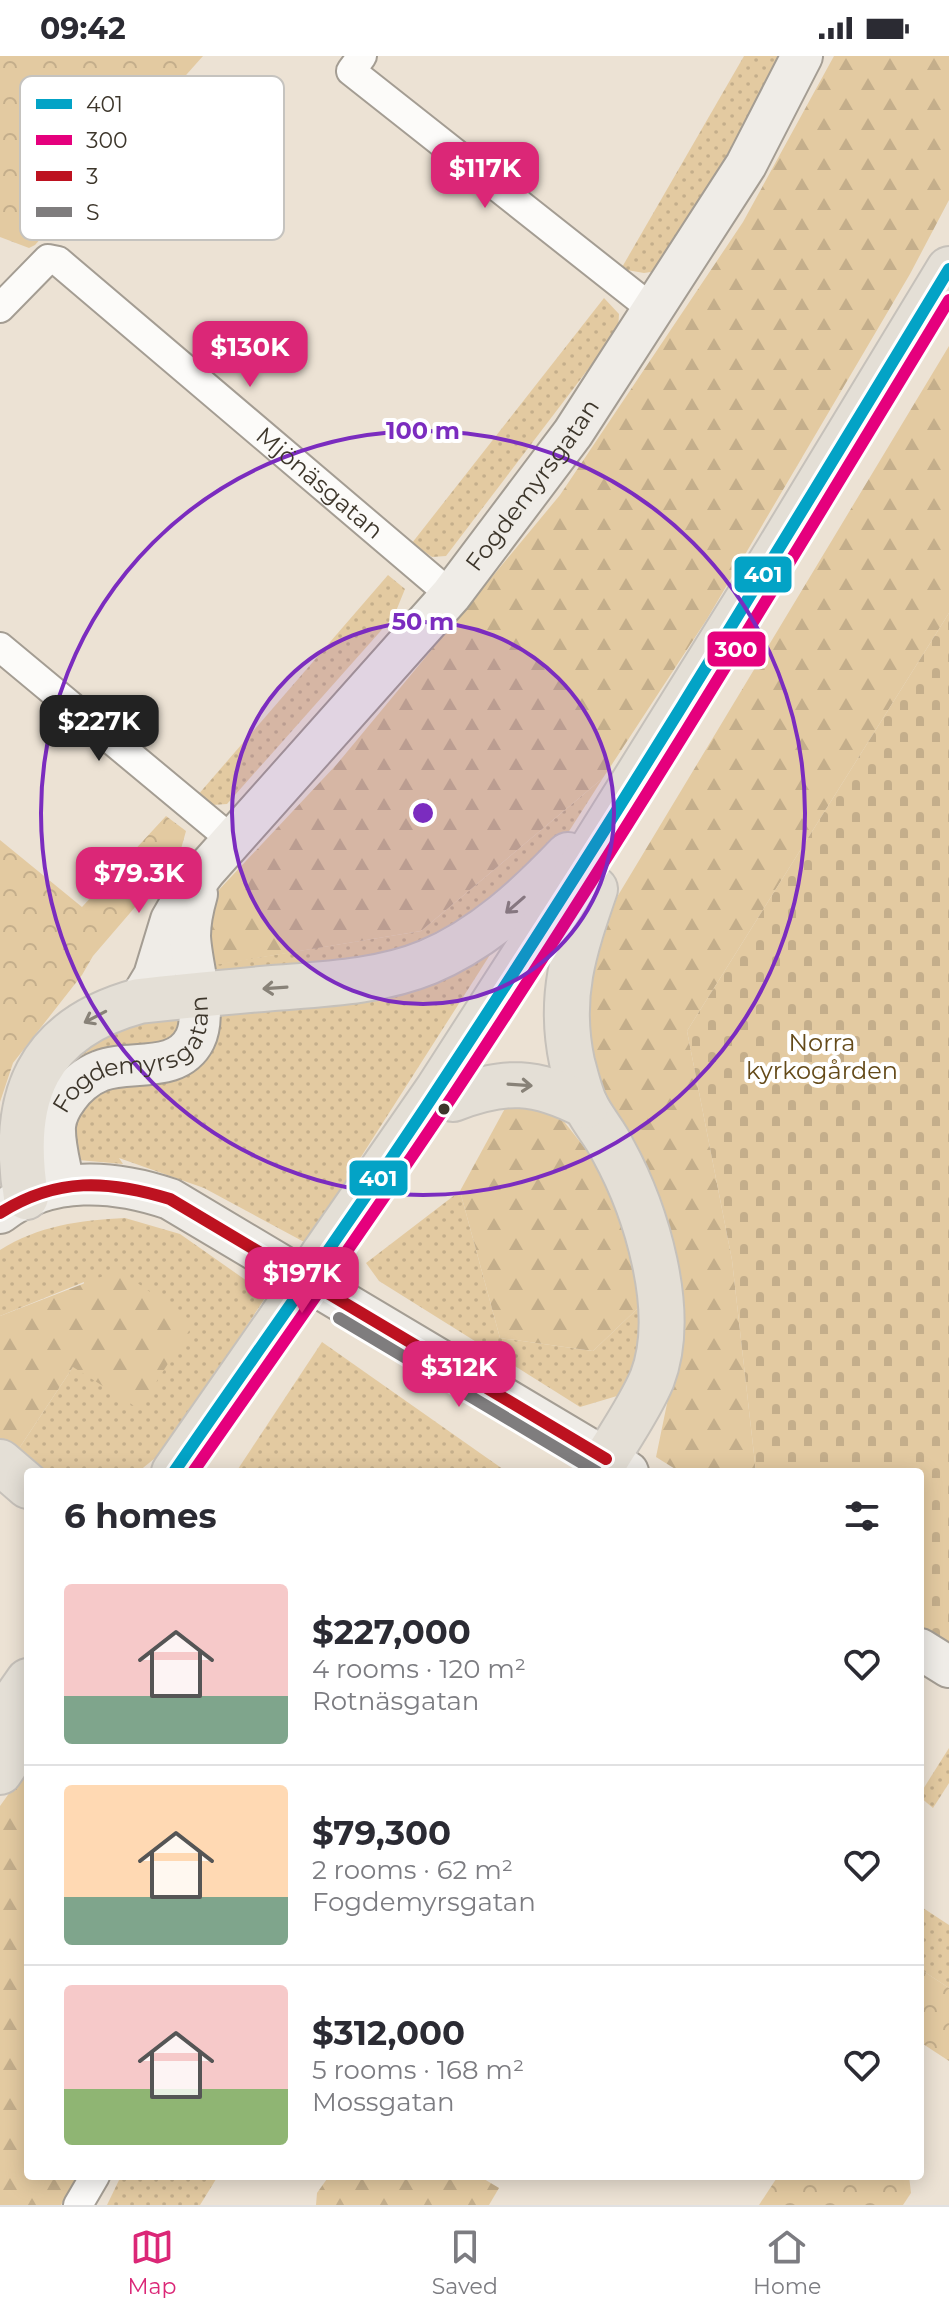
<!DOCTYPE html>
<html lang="en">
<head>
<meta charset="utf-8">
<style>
	:root { --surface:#fff; --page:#f2f2f3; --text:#2b2b33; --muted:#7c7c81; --line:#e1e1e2; --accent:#db2777 }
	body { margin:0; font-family:Montserrat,sans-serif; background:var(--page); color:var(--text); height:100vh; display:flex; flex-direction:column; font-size:30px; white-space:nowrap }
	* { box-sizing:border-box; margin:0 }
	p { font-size:26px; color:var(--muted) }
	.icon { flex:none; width:44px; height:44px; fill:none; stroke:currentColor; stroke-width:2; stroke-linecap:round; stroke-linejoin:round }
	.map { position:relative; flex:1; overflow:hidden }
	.side { position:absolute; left:24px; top:1412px; width:900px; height:712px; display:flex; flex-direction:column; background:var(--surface); border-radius:8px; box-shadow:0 4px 20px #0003 }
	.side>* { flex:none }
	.price { position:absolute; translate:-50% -68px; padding:0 18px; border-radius:16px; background:var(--accent); color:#fff; font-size:26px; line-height:52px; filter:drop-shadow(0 2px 4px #0008) }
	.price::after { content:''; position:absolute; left:50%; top:48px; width:24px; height:18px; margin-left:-12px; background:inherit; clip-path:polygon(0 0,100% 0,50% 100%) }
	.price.on { background:#222; color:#fff }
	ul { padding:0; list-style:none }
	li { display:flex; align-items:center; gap:24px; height:200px; padding:0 40px }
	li+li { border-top:2px solid var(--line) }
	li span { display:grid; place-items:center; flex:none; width:224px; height:160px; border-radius:8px; color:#555 }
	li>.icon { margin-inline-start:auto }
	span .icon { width:96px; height:96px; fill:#fffc; stroke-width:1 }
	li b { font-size:34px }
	h2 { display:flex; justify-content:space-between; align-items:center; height:96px; padding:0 40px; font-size:34px }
	.status { display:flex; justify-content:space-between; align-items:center; height:56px; padding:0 40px; background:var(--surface); direction:ltr }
	.status svg { height:22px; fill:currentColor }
	.tab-bar { display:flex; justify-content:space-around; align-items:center; height:112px; border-top:2px solid var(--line); background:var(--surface); font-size:22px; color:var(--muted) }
	.tab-bar a { display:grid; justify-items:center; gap:4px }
	.tab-bar .on { color:var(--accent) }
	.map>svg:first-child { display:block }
	.grass { fill:url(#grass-dots) }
	.forest { fill:url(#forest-firs) }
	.cemetery { fill:url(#cemetery-stones) }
	.park { fill:url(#park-crowns) }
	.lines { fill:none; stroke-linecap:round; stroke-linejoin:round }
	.street-casing { stroke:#a49d93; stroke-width:32 }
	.secondary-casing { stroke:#a49d93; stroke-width:44 }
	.primary-casing { stroke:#c6c1ba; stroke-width:48 }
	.street { stroke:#fcfbf9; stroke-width:28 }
	.secondary { stroke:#efece7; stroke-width:40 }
	.primary { stroke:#e4dfd6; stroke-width:44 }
	.primary-bridge-casing { stroke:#c6c1ba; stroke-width:48; stroke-linecap:butt }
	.primary-bridge { stroke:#e4dfd6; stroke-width:44 }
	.bus-1-casing { stroke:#fff; stroke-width:18 }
	.bus-2-casing { stroke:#fff; stroke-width:18 }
	.bus-3-casing { stroke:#fff; stroke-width:18 }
	.bus-4-casing { stroke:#fff; stroke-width:18 }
	.bus-1 { stroke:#03a3c6; stroke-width:12 }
	.bus-2 { stroke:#e5007d; stroke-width:12 }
	.bus-3 { stroke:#bd1220; stroke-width:12 }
	.bus-4 { stroke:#7f7d7e; stroke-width:12 }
	.oneway { stroke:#888278 }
	.ring { fill:none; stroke:#7b2cbf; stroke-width:4 }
	.bus-dot { fill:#3d362b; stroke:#fff; stroke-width:3 }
	.labels { text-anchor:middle; stroke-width:8; stroke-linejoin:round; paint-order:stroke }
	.street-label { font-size:24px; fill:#3d362b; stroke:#fff }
	.park-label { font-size:24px; fill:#644a19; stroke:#fff }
	.key { fill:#fff; stroke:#c5c3bf; stroke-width:2 }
	.key-label { font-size:22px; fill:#3d362b }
	.centre { fill:#7b2cbf; stroke:#fff; stroke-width:4 }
	.ring-label { font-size:24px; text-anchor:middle; font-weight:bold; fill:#7b2cbf; stroke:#fff; stroke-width:8; stroke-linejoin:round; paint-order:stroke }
	.line-badge { stroke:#fff; stroke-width:3 }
	.badge-label { font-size:22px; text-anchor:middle; font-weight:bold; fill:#fff }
</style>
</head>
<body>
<div class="status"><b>09:42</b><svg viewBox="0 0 49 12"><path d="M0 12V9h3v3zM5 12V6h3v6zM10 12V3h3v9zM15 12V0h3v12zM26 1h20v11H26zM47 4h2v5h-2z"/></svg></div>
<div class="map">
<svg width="949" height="2149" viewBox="0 0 949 2149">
	<defs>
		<pattern id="grass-dots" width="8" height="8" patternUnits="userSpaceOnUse" patternTransform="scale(2)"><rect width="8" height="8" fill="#e3caa1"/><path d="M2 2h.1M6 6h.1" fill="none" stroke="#c4ae8b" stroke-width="1.8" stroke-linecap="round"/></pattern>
		<pattern id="forest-firs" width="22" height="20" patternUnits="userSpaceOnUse" patternTransform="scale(2)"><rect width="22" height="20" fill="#e3caa1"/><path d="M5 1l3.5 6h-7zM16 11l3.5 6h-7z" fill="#c4ae8b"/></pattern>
		<pattern id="cemetery-stones" width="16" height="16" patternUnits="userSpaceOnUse" patternTransform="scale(2)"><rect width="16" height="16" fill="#e3caa1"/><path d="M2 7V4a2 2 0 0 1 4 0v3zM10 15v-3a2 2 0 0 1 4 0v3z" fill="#c4ae8b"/></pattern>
		<pattern id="park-crowns" width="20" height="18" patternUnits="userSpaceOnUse" patternTransform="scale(2)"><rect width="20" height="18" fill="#e3caa1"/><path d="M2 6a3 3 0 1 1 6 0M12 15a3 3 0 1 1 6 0" fill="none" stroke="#c4ae8b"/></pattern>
	</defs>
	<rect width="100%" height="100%" fill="#ece2d4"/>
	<g class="grass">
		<path d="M 744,0 L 786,0 L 657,215 L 644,217 L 621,213 Z"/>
		<path d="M 604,242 L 619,258 L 618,274 L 446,500 L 432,501 L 412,487 Z"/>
		<path d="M 388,519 L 405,533 L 394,560 L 227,748 L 212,749 L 197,740 Z"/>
		<path d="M 603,722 L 306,1187 L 204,1132 L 119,1102 L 123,1108 L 78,1104 L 45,1039 L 138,921 L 421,875 Z"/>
		<path d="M 460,1135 L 500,1282 L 593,1295 L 638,1252 L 638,1301 L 617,1340 L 580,1351 L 379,1225 L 366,1207 Z"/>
		<path d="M 125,1162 L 180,1178 L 267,1239 L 165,1394 L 138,1416 L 49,1416 L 14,1400 L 73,1311 L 84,1226 L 0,1260 L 0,1194 C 38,1170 80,1164 125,1162 Z"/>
		<path d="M 322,1286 L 507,1416 L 236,1416 Z"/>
		<path d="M 949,1692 L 949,1727 L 933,1752 L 920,1741 L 920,1738 Z"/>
		<path d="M 920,1850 L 949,1869 L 949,1932 L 920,1913 Z"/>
		<path d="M 121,2120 L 218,2120 L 200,2149 L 107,2149 Z"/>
	</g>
	<g class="forest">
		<path d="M 834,0 L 949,0 L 949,144 L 910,218 L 707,563 L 603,722 L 421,875 L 209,910 L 201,853 L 337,708 L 560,439 L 743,166 Z"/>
		<path d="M 949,290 L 949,557 L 687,975 L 732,1204 L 756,1416 L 680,1416 L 656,1401 L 676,1304 L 555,944 Z"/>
		<path d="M 509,1045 L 537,1050 L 562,1063 L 603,1115 L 631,1187 L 638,1252 L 593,1295 L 500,1282 L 460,1135 Z"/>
		<path d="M 119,1214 L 194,1267 L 139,1353 L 73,1311 L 14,1400 L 0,1391 L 0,1260 Z"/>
		<path d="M 28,1711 L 28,2120 L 77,2120 L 61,2149 L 0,2149 L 0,1750 Z"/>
		<path d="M 329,2120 L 479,2120 L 499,2132 L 489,2149 L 316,2149 L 317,2137 Z"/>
	</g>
	<path class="cemetery" d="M 949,557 L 949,1599 L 920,1581 L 920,1416 L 756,1416 L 732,1204 L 687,975 Z"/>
	<g class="park">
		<path d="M 0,0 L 203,0 L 35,189 L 29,192 L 0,181 Z"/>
		<path d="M 166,760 L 186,775 L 179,800 L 93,900 L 82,919 L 13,1007 L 0,1046 L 0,784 L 82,851 Z"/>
		<path d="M 920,1913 L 949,1932 L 949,2005 L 920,1986 Z"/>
		<path d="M 778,2120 L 909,2120 L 911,2137 L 903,2149 L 759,2149 Z"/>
	</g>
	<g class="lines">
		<g class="street-casing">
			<g id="street">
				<path d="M 362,0 L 351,15 L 652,253"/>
				<path id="s1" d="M 0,252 L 48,203 L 58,205 L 451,539"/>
				<path d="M 0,591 L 232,784"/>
				<path d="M 78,2149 L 95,2120"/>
			</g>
		</g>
		<g class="secondary-casing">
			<g id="secondary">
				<path id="s2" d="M 139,945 L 154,920 L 171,864 L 182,845 L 205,815 L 451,539 L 573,377 L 746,109 L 802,0"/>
				<path id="s3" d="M 64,1130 C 61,1111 54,1090 55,1070 C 56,1060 61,1050 67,1042 C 74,1031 87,1020 100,1015 C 129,1003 177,1019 195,983 C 208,957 191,909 190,880 C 190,865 193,852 197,838"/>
				<path d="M 0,1157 C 50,1119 114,1124 170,1143 L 628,1416"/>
				<path d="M 920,1593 L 949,1611"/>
			</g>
		</g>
		<g class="primary-casing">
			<g id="primary">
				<path d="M 595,833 C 574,894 558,940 572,1006 C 576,1020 580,1039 587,1052 C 595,1067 606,1079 613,1094 C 646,1154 678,1256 652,1323 C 640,1351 622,1377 606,1403"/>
				<path d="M 453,1043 C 505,1023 536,1024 586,1050"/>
				<path d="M 26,1141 C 10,1042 36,973 139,945 C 184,940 228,936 273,932 C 324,928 380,926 428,906 C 483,883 528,841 568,799"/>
				<path d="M 323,1199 L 438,1033 L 575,820 L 776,498 L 949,213"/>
				<path d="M 0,1406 L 28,1430"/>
				<path d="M 174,1416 L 282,1261"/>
				<path d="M 0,1665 L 28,1625"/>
				<path d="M 0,1716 L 28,1674"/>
			</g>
		</g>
		<use href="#street" class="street"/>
		<use href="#secondary" class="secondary"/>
		<use href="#primary" class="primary"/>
		<g class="primary-bridge-casing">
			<path id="primary-bridge" d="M 282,1261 L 323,1199"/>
		</g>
		<use href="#primary-bridge" class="primary-bridge"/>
		<g class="bus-1-casing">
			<path id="bus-1" d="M 174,1416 C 262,1288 354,1161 439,1031 C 616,763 782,488 949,213"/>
		</g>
		<g class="bus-2-casing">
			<path id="bus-2" d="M 193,1416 C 280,1291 368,1167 452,1041 C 625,780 787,511 949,244"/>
		</g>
		<g class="bus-3-casing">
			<path id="bus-3" d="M 0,1157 C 57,1121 108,1124 170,1143 L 606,1403"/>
		</g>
		<g class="bus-4-casing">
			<path id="bus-4" d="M 339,1262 L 597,1416"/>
		</g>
		<use href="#bus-1" class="bus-1"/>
		<use href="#bus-2" class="bus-2"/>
		<use href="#bus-3" class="bus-3"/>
		<use href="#bus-4" class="bus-4"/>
	</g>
	<defs><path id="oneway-shaft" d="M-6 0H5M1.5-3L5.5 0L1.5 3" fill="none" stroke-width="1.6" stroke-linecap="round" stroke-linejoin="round" transform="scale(2)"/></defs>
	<g class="oneway">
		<use href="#oneway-shaft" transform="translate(515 849) rotate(139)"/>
		<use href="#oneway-shaft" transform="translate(275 932) rotate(176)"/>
		<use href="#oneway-shaft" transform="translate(95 961) rotate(152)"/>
		<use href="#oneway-shaft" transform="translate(520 1029) rotate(4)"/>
	</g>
	<circle cx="423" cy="757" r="191" fill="#7b2cbf" fill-opacity=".12"/>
	<g class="ring">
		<circle cx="423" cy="757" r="191"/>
		<circle cx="423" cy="757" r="382"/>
	</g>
	<circle class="bus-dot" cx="444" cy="1053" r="7"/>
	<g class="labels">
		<g class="street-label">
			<text dy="8" stroke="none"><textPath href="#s1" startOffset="422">Mjönäsgatan</textPath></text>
			<text dy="8" stroke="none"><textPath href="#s2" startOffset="654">Fogdemyrsgatan</textPath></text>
			<text dy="8" stroke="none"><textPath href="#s3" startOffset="180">Fogdemyrsgatan</textPath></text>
		</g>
		<g class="park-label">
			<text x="822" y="995">Norra<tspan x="822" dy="28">kyrkogården</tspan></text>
		</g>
	</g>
	<rect x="20" y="20" width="264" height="164" rx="12" class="key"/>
	<rect x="36" y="43" width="36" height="10" fill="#03a3c6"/>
	<rect x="36" y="79" width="36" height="10" fill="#e5007d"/>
	<rect x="36" y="115" width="36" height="10" fill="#bd1220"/>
	<rect x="36" y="151" width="36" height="10" fill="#7f7d7e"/>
	<g class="key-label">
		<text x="86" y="56">401</text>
		<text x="86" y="92">300</text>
		<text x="86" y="128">3</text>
		<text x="86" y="164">S</text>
	</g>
	<circle cx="423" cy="757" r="12" class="centre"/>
	<g class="ring-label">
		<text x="423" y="383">100 m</text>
		<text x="423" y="574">50 m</text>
	</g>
	<g class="line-badge">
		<rect x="733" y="499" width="60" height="39" rx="8" fill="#03a3c6"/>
		<rect x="706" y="574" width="61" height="38" rx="8" fill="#e5007d"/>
		<rect x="348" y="1103" width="61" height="38" rx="8" fill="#03a3c6"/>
	</g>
	<g class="badge-label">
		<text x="763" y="526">401</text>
		<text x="736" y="601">300</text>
		<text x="378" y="1130">401</text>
	</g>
</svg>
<b class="price" style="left:485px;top:154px">$117K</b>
<b class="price" style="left:250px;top:333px">$130K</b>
<b class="price on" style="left:99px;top:707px">$227K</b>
<b class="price" style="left:139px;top:859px">$79.3K</b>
<b class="price" style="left:302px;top:1259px">$197K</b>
<b class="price" style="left:459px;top:1353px">$312K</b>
<section class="side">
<h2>6 homes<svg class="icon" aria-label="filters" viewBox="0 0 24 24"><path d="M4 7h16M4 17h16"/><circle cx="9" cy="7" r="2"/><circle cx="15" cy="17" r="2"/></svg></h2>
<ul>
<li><span style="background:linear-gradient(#f6c9c9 70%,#7fa58c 0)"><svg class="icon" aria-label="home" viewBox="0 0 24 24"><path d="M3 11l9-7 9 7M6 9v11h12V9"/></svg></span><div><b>$227,000</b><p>4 rooms · 120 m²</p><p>Rotnäsgatan</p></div><svg class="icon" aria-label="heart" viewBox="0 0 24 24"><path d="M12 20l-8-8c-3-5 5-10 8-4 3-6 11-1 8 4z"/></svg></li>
<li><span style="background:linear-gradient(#ffd9b3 70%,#7fa58c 0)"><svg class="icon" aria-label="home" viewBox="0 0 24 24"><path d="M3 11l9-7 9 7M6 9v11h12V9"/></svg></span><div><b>$79,300</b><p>2 rooms · 62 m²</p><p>Fogdemyrsgatan</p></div><svg class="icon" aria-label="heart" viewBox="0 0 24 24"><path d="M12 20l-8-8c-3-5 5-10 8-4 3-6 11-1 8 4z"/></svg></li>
<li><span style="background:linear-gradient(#f6c9c9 65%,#8fb573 0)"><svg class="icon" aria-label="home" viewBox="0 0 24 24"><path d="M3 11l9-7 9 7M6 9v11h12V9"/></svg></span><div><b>$312,000</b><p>5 rooms · 168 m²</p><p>Mossgatan</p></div><svg class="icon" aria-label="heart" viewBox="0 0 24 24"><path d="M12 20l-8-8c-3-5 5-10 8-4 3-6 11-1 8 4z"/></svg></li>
</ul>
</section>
</div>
<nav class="tab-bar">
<a class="on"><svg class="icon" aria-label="map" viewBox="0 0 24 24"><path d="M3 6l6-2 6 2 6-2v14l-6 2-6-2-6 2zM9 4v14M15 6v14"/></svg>Map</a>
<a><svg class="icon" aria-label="saved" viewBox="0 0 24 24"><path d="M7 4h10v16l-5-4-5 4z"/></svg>Saved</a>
<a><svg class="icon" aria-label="home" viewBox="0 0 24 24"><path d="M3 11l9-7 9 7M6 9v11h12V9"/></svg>Home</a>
</nav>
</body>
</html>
